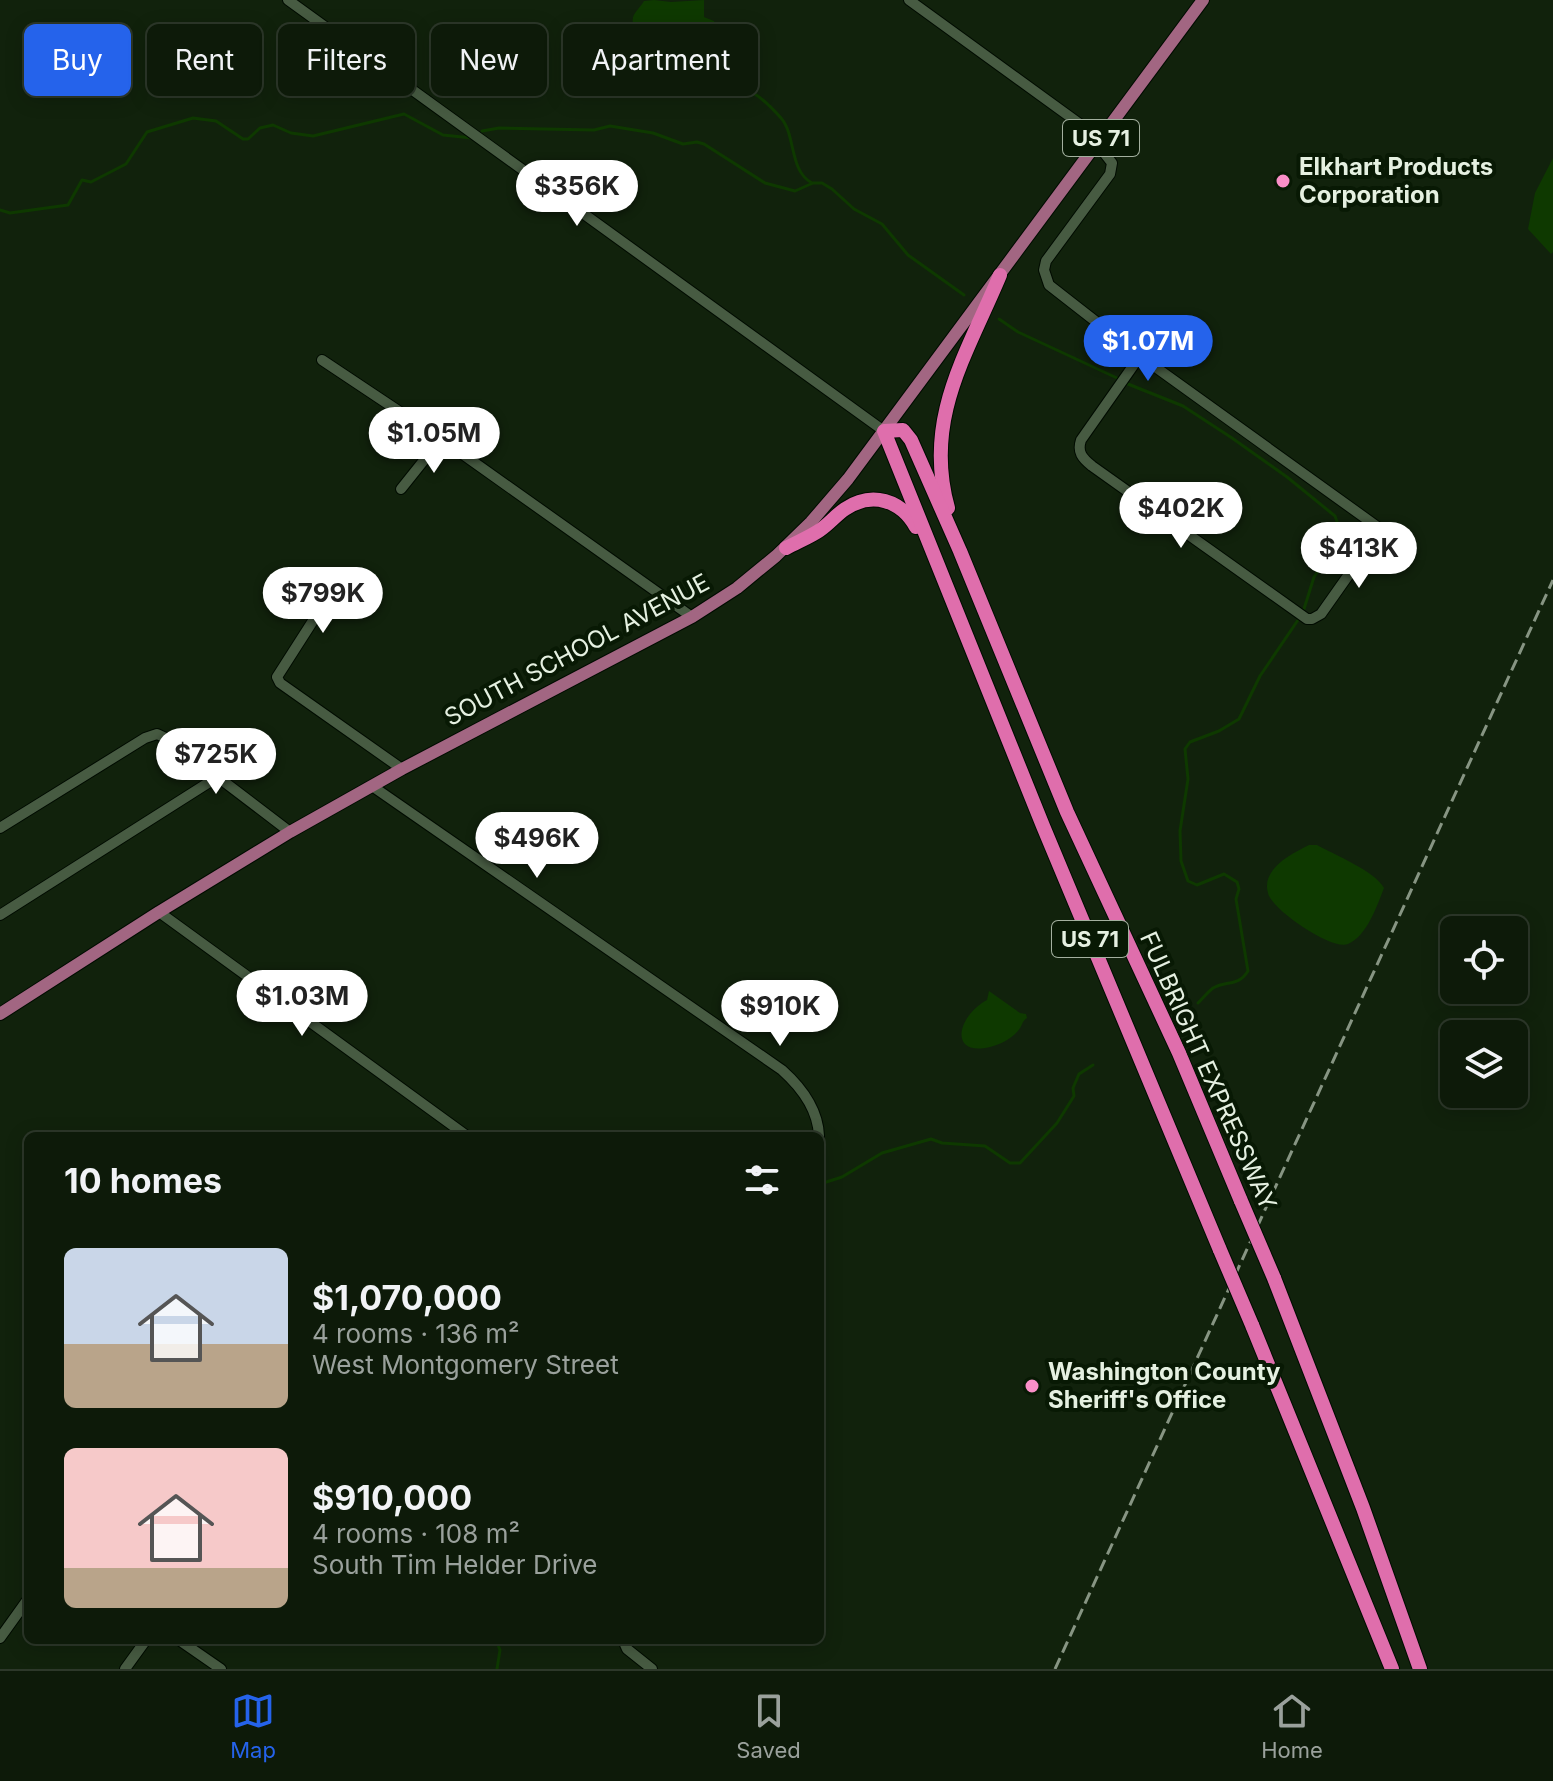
<!DOCTYPE html>
<html lang="en">
<head>
<meta charset="utf-8">
<style>
	:root { --surface:#0d1a09; --page:#162312; --text:#f1f3f6; --muted:#9aa19c; --line:#2d382a; --accent:#2563eb }
	body { margin:0; font-family:Inter,sans-serif; background:var(--page); color:var(--text); height:100vh; display:flex; flex-direction:column; font-size:30px; white-space:nowrap }
	* { box-sizing:border-box; margin:0 }
	p { font-size:26px; color:var(--muted) }
	.icon { flex:none; width:44px; height:44px; fill:none; stroke:currentColor; stroke-width:2; stroke-linecap:round; stroke-linejoin:round }
	.map { position:relative; flex:1; overflow:hidden }
	.drawer { position:absolute; left:24px; top:1132px; width:800px; height:512px; display:flex; flex-direction:column; background:var(--surface); border-radius:12px; box-shadow:0 4px 20px #0003,0 0 0 2px var(--line) }
	.drawer>* { flex:none }
	.guide { position:absolute; left:24px; top:24px; width:800px; height:72px; display:flex; gap:16px }
	.tools { position:absolute; left:1440px; top:916px; display:grid; gap:16px }
	.tools a { display:grid; place-items:center; width:88px; height:88px; border-radius:12px; background:var(--surface); box-shadow:0 4px 20px #0003,0 0 0 2px var(--line); font-size:40px }
	.price { position:absolute; translate:-50% -68px; padding:0 18px; border-radius:28px; background:#fff; color:#222; font-size:26px; line-height:52px; filter:drop-shadow(0 2px 4px #0008) }
	.price::after { content:''; position:absolute; left:50%; top:48px; width:24px; height:18px; margin-left:-12px; background:inherit; clip-path:polygon(0 0,100% 0,50% 100%) }
	.price.active { background:var(--accent); color:#fff }
	ul { padding:0; list-style:none }
	li { display:flex; align-items:center; gap:24px; height:200px; padding:0 40px }
	li span { display:grid; place-items:center; flex:none; width:224px; height:160px; border-radius:12px; color:#555 }
	li>.icon { margin-inline-start:auto }
	span .icon { width:96px; height:96px; fill:#fffc; stroke-width:1 }
	li b { font-size:34px }
	h2 { display:flex; justify-content:space-between; align-items:center; height:96px; padding:0 40px; font-size:34px }
	.pill { padding:0 28px; border-radius:12px; background:var(--surface); box-shadow:0 4px 20px #0003,0 0 0 2px var(--line); font-size:28px; line-height:72px }
	.pill.active { background:var(--accent); color:#fff }
	.tab-bar { display:flex; justify-content:space-around; align-items:center; height:112px; border-top:2px solid var(--line); background:var(--surface); font-size:22px; color:var(--muted) }
	.tab-bar a { display:grid; justify-items:center; gap:4px }
	.tab-bar .active { color:var(--accent) }
	.map>svg:first-child { display:block }
	.water { fill:#0e3900 }
	.lines { fill:none; stroke-linecap:round; stroke-linejoin:round }
	.stream { stroke:#0e3900; stroke-width:3 }
	.minor-casing { stroke:#000b00; stroke-width:12 }
	.major-casing { stroke:#000b00; stroke-width:14 }
	.highway-casing { stroke:#000b00; stroke-width:16 }
	.minor { stroke:#475b42; stroke-width:10 }
	.major { stroke:#a26682; stroke-width:12 }
	.highway { stroke:#df6eac; stroke-width:14 }
	.rail { stroke:#879583; stroke-width:3; stroke-dasharray:12 6; stroke-linecap:butt }
	.highway-bridge-casing { stroke:#000b00; stroke-width:16; stroke-linecap:butt }
	.highway-bridge { stroke:#df6eac; stroke-width:14 }
	.poi-dot { fill:#fa8fc8; stroke:#081904; stroke-width:3 }
	.labels { text-anchor:middle; stroke-width:8; stroke-linejoin:round; paint-order:stroke }
	.shield { fill:#081904; stroke:#a3b09f; stroke-width:2 }
	.shield-label { font-size:22px; font-weight:bold; fill:#e5f0e1 }
	.poi-label { font-size:24px; font-weight:bold; fill:#e5f0e1; stroke:#081904; text-anchor:start }
	.street-label { font-size:24px; fill:#e5f0e1; stroke:#081904 }
</style>
</head>
<body>
<div class="map">
<svg width="1553" height="1669" viewBox="0 0 1553 1669">
	<rect width="100%" height="100%" fill="#11220c"/>
	<g class="water">
		<path d="M 654,0 L 671,2 L 704,0 L 704,17 L 714,21 C 717,30 715,38 712,46 C 693,98 627,40 633,17 C 635,12 641,6 644,1 Z"/>
		<path d="M 1553,158 L 1553,252 L 1551,254 L 1528,229 L 1535,193 Z"/>
		<path d="M 1309,845 L 1317,845 C 1335,855 1375,871 1384,888 C 1377,906 1367,936 1348,944 C 1332,951 1271,909 1268,893 C 1261,869 1291,854 1309,845 Z"/>
		<path d="M 989,991 L 1020,1013 L 1026,1014 L 1027,1018 C 1021,1022 1023,1026 1017,1032 C 1011,1039 999,1045 990,1047 C 949,1057 956,1017 987,1000 Z"/>
	</g>
	<g class="lines">
		<g class="stream">
			<path d="M 692,66 C 700,73 708,81 717,84 C 729,89 741,87 753,93 C 764,99 773,109 781,118 C 796,135 789,171 812,183"/>
			<path d="M 482,131 L 499,128 L 594,130 L 610,126 L 653,133 L 683,144 L 697,142 L 704,144 L 765,183 L 795,191 L 813,183 L 822,183 L 832,189 L 854,209 L 882,224 L 908,255 L 964,295"/>
			<path d="M 0,210 L 10,213 L 68,205 L 82,180 L 91,182 L 126,164 L 147,132 L 193,118 L 216,121 L 243,139 L 248,139 L 260,128 L 273,125 L 291,133 L 313,136 L 404,114 L 443,135 L 472,138"/>
			<path d="M 999,319 L 1018,332 L 1117,378"/>
			<path d="M 1128,384 L 1183,406 L 1232,438 L 1287,477 L 1335,516 L 1340,530 L 1328,556 L 1314,577 L 1304,609"/>
			<path d="M 1198,1003 C 1203,998 1208,992 1213,988 C 1227,980 1238,987 1248,971 L 1236,899 L 1239,889 L 1237,882 L 1224,874 L 1197,885 L 1188,881 L 1181,861 L 1180,831 L 1188,779 L 1185,749 L 1190,742 L 1219,731 L 1239,719 L 1260,676 L 1298,620"/>
			<path d="M 820,1184 L 842,1177 L 882,1153 L 931,1139 L 942,1143 L 985,1146 L 1010,1163 L 1020,1163 L 1057,1123 L 1074,1096 L 1073,1088 L 1079,1074 L 1093,1065"/>
			<path d="M 496,1640 L 500,1650 L 497,1669"/>
		</g>
		<g class="minor-casing">
			<g id="minor">
				<path d="M 288,0 L 884,431"/>
				<path d="M 909,0 L 1084,127 L 1112,163 L 1110,174 L 1046,261 L 1044,270 L 1049,285 L 1140,356 L 1411,551"/>
				<path d="M 1140,356 L 1081,440 C 1077,452 1082,458 1092,466 L 1307,619 L 1312,619 L 1321,614 L 1381,529"/>
				<path d="M 322,360 L 454,448 L 692,617"/>
				<path d="M 401,489 L 441,439"/>
				<path d="M 341,577 L 277,677 L 280,683 L 402,769"/>
				<path d="M 372,786 L 782,1070 C 801,1087 818,1109 819,1136"/>
				<path d="M 0,828 L 145,738 L 157,734 L 168,739 L 290,832"/>
				<path d="M 159,912 L 467,1136"/>
				<path d="M 0,915 L 219,776"/>
				<path d="M 0,1638 L 28,1599"/>
				<path d="M 179,1640 L 221,1669"/>
				<path d="M 623,1640 L 627,1649 L 652,1669"/>
				<path d="M 125,1669 L 146,1640"/>
			</g>
		</g>
		<g class="major-casing">
			<path id="major" d="M 0,1014 L 159,912 L 290,832 L 402,769 L 692,617 L 737,588 L 776,556 L 811,522 L 848,479 L 1203,0"/>
		</g>
		<g class="highway-casing">
			<g id="highway">
				<path d="M 948,508 C 923,419 967,354 1000,275"/>
				<path d="M 786,548 C 797,542 810,537 820,530 C 829,524 836,515 845,509 C 872,491 901,500 916,527"/>
				<path d="M 1220,1250 L 1043,826 L 884,431 L 903,430 L 911,440 L 960,551 L 1067,812 L 1179,1053 L 1241,1201"/>
				<path d="M 1274,1278 L 1363,1508 L 1420,1669"/>
				<path d="M 1252,1325 L 1392,1669"/>
			</g>
		</g>
		<use href="#minor" class="minor"/>
		<use href="#major" class="major"/>
		<use href="#highway" class="highway"/>
		<path class="rail" d="M 1055,1669 L 1553,580"/>
		<g class="highway-bridge-casing">
			<g id="highway-bridge">
				<path d="M 1241,1201 L 1274,1278"/>
				<path d="M 1220,1250 L 1252,1325"/>
			</g>
		</g>
		<use href="#highway-bridge" class="highway-bridge"/>
	</g>
	<g class="poi-dot">
		<circle cx="1283" cy="181" r="8"/>
		<circle cx="1032" cy="1386" r="8"/>
	</g>
	<g class="labels">
		<g class="shield">
			<rect x="1063" y="120" width="76" height="36" rx="6"/>
			<rect x="1052" y="921" width="76" height="36" rx="6"/>
		</g>
		<g class="shield-label">
			<text x="1101" y="146">US 71</text>
			<text x="1090" y="947">US 71</text>
		</g>
		<g class="poi-label">
			<text x="1299" y="175">Elkhart Products<tspan x="1299" dy="28">Corporation</tspan></text>
			<text x="1048" y="1380">Washington County<tspan x="1048" dy="28">Sheriff's Office</tspan></text>
		</g>
		<g class="street-label">
			<text transform="translate(577 650) rotate(-28)" y="8">SOUTH SCHOOL AVENUE</text>
			<text transform="translate(1208 1071) rotate(66)" y="8">FULBRIGHT EXPRESSWAY</text>
		</g>
	</g>
</svg>
<div class="tools">
<a><svg class="icon" aria-label="locate" viewBox="0 0 24 24"><circle cx="12" cy="12" r="6"/><path d="M12 2v4M12 18v4M2 12h4M18 12h4"/></svg></a>
<a><svg class="icon" aria-label="layers" viewBox="0 0 24 24"><path d="M12 4l9 5-9 5-9-5zM3 14l9 5 9-5"/></svg></a>
</div>
<b class="price" style="left:577px;top:228px">$356K</b>
<b class="price active" style="left:1148px;top:383px">$1.07M</b>
<b class="price" style="left:434px;top:475px">$1.05M</b>
<b class="price" style="left:1181px;top:550px">$402K</b>
<b class="price" style="left:1359px;top:590px">$413K</b>
<b class="price" style="left:323px;top:635px">$799K</b>
<b class="price" style="left:216px;top:796px">$725K</b>
<b class="price" style="left:537px;top:880px">$496K</b>
<b class="price" style="left:302px;top:1038px">$1.03M</b>
<b class="price" style="left:780px;top:1048px">$910K</b>
<div class="guide">
<a class="pill active">Buy</a>
<a class="pill">Rent</a>
<a class="pill">Filters</a>
<a class="pill">New</a>
<a class="pill">Apartment</a>
</div>
<section class="drawer">
<h2>10 homes<svg class="icon" aria-label="filters" viewBox="0 0 24 24"><path d="M4 7h16M4 17h16"/><circle cx="9" cy="7" r="2"/><circle cx="15" cy="17" r="2"/></svg></h2>
<ul>
<li><span style="background:linear-gradient(#c9d6e8 60%,#b9a48a 0)"><svg class="icon" aria-label="home" viewBox="0 0 24 24"><path d="M3 11l9-7 9 7M6 9v11h12V9"/></svg></span><div><b>$1,070,000</b><p>4 rooms · 136 m²</p><p>West Montgomery Street</p></div></li>
<li><span style="background:linear-gradient(#f6c9c9 75%,#b9a48a 0)"><svg class="icon" aria-label="home" viewBox="0 0 24 24"><path d="M3 11l9-7 9 7M6 9v11h12V9"/></svg></span><div><b>$910,000</b><p>4 rooms · 108 m²</p><p>South Tim Helder Drive</p></div></li>
</ul>
</section>
</div>
<nav class="tab-bar">
<a class="active"><svg class="icon" aria-label="map" viewBox="0 0 24 24"><path d="M3 6l6-2 6 2 6-2v14l-6 2-6-2-6 2zM9 4v14M15 6v14"/></svg>Map</a>
<a><svg class="icon" aria-label="saved" viewBox="0 0 24 24"><path d="M7 4h10v16l-5-4-5 4z"/></svg>Saved</a>
<a><svg class="icon" aria-label="home" viewBox="0 0 24 24"><path d="M3 11l9-7 9 7M6 9v11h12V9"/></svg>Home</a>
</nav>
</body>
</html>
